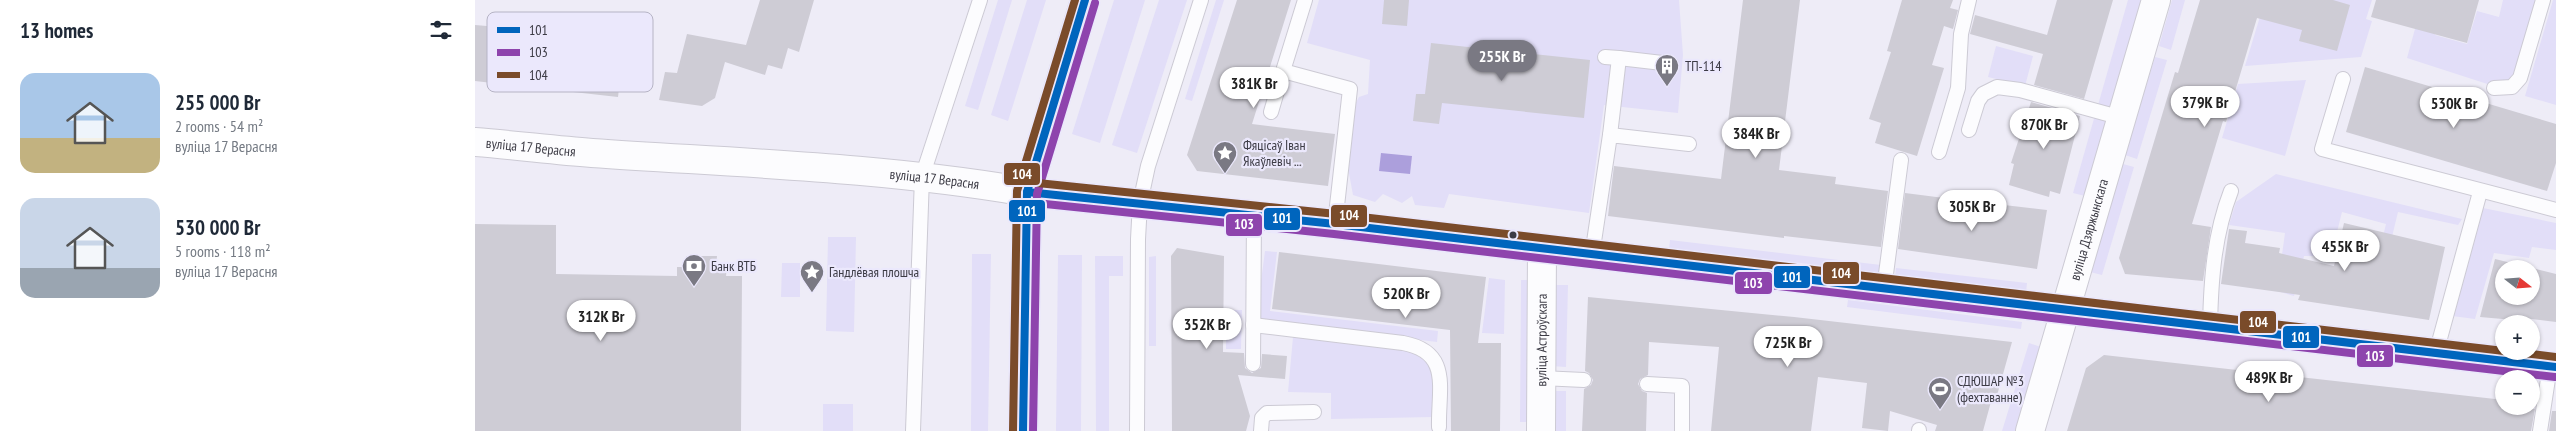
<!DOCTYPE html>
<html lang="en">
<head>
<meta charset="utf-8">
<style>
	:root { --surface:#fff; --page:#f2f2f3; --text:#1f2937; --muted:#747a83; --accent:#7a7983 }
	body { margin:0; font-family:"PT Sans Narrow",sans-serif; background:var(--page); color:var(--text); height:100vh; display:flex; flex-direction:column; font-size:19px; white-space:nowrap }
	* { box-sizing:border-box; margin:0 }
	p { font-size:16px; color:var(--muted) }
	.icon { flex:none; width:28px; height:28px; fill:none; stroke:currentColor; stroke-width:2; stroke-linecap:round; stroke-linejoin:round }
	.map { position:relative; flex:1; overflow:hidden }
	.details { display:flex; flex-direction:column; background:var(--surface); width:475px }
	.details>* { flex:none }
	.needle { width:32px; rotate:107deg }
	.controls { position:absolute; left:2020px; top:260px; display:grid; gap:10px }
	.controls a { display:grid; place-items:center; width:45px; height:45px; border-radius:50%; background:var(--surface); box-shadow:0 1px 4px #0004; font-size:25px }
	.price { position:absolute; translate:-50% -42px; padding:0 11px; border-radius:18px; background:#fff; color:#222; font-size:16px; line-height:32px; filter:drop-shadow(0 1px 2px #0008) }
	.price::after { content:''; position:absolute; left:50%; top:30px; width:15px; height:11px; margin-left:-8px; background:inherit; clip-path:polygon(0 0,100% 0,50% 100%) }
	.price.on { background:var(--accent); color:#fff }
	ul { padding:0; list-style:none }
	li { display:flex; align-items:center; gap:15px; height:125px; padding:0 20px }
	li span { display:grid; place-items:center; flex:none; width:140px; height:100px; border-radius:15px; color:#555 }
	li>.icon { margin-inline-start:auto }
	span .icon { width:60px; height:60px; fill:#fffc; stroke-width:1 }
	li b { font-size:21px }
	h2 { display:flex; justify-content:space-between; align-items:center; height:60px; padding:0 20px; font-size:21px }
	main { display:flex; flex:1; min-height:0 }
	.map>svg:first-child { display:block }
	.green { fill:#e2def8 }
	.water { fill:#ac9fdc }
	.building { fill:#ceccd5; fill-rule:evenodd }
	.lines { fill:none; stroke-linecap:round; stroke-linejoin:round }
	.service-casing { stroke:#cccad4; stroke-width:16 }
	.minor-casing { stroke:#cccad4; stroke-width:30 }
	.secondary-casing { stroke:#cccad4; stroke-width:30 }
	.primary-casing { stroke:#cccad4; stroke-width:30 }
	.service { stroke:#fcfcfe; stroke-width:14 }
	.minor { stroke:#fcfcfe; stroke-width:28 }
	.secondary { stroke:#fcfcfe; stroke-width:28 }
	.primary { stroke:#fcfcfe; stroke-width:28 }
	.bus-1-casing { stroke:#ebe8fc; stroke-width:11 }
	.bus-2-casing { stroke:#ebe8fc; stroke-width:11 }
	.bus-3-casing { stroke:#ebe8fc; stroke-width:11 }
	.bus-1 { stroke:#0065bd; stroke-width:8 }
	.bus-2 { stroke:#8e44ad; stroke-width:8 }
	.bus-3 { stroke:#7a4b2a; stroke-width:8 }
	.bus-dot { fill:#3c3b45; stroke:#ebe8fc; stroke-width:2 }
	.labels { text-anchor:middle; stroke-width:4.5; stroke-linejoin:round; paint-order:stroke }
	.poi-label { font-size:14px; fill:#3c3b45; stroke:#ebe8fc; text-anchor:start }
	.street-label { font-size:14px; fill:#3c3b45; stroke:#ebe8fc }
	.key { fill:#ebe8fc; stroke:#b6b4c5; stroke-width:1 }
	.key-label { font-size:14px; fill:#3c3b45 }
	.line-badge { stroke:#ebe8fc; stroke-width:2 }
	.badge-label { font-size:14px; text-anchor:middle; font-weight:bold; fill:#fff }
</style>
</head>
<body>
<main>
<section class="details">
<h2>13 homes<svg class="icon" aria-label="filters" viewBox="0 0 24 24"><path d="M4 7h16M4 17h16"/><circle cx="9" cy="7" r="2"/><circle cx="15" cy="17" r="2"/></svg></h2>
<ul>
<li><span style="background:linear-gradient(#a9c7e8 65%,#c2b280 0)"><svg class="icon" aria-label="home" viewBox="0 0 24 24"><path d="M3 11l9-7 9 7M6 9v11h12V9"/></svg></span><div><b>255 000 Br</b><p>2 rooms · 54 m²</p><p>вуліца 17 Верасня</p></div></li>
<li><span style="background:linear-gradient(#c9d6e8 70%,#9aa5b1 0)"><svg class="icon" aria-label="home" viewBox="0 0 24 24"><path d="M3 11l9-7 9 7M6 9v11h12V9"/></svg></span><div><b>530 000 Br</b><p>5 rooms · 118 m²</p><p>вуліца 17 Верасня</p></div></li>
</ul>
</section>
<div class="map">
<svg width="2081" height="431" viewBox="0 0 2081 431">
	<rect width="100%" height="100%" fill="#eeecf7"/>
	<g class="green">
		<path d="M 523,0 L 537,0 L 503,110 L 490,106 Z"/>
		<path d="M 552,0 L 571,0 L 533,121 L 516,115 Z"/>
		<path d="M 639,0 L 670,0 L 625,143 L 597,134 Z"/>
		<path d="M 684,0 L 712,0 L 662,153 L 637,145 Z"/>
		<path d="M 741,0 L 749,0 L 717,101 L 710,99 Z"/>
		<path d="M 844,0 L 1204,0 L 1208,55 L 1203,113 L 1129,105 L 1114,213 L 974,194 L 969,208 L 940,205 L 937,196 L 927,203 L 908,194 L 900,202 L 878,195 L 866,130 L 884,97 L 893,94 L 895,60 L 832,43 Z"/>
		<path d="M 1653,0 L 1667,0 L 1635,108 L 1623,105 Z"/>
		<path d="M 1697,0 L 1710,0 L 1696,50 L 1684,46 Z"/>
		<path d="M 1790,0 L 1897,0 L 1891,19 L 1897,21 L 1886,57 L 1770,66 Z"/>
		<path d="M 1948,0 L 1969,0 L 1960,35 L 1992,44 L 2002,11 L 2024,17 L 2028,0 L 2061,0 L 2034,91 L 1932,58 Z"/>
		<path d="M 2078,0 L 2081,0 L 2081,105 L 2050,96 Z"/>
		<path d="M 1521,46 L 1558,56 L 1550,86 L 1513,77 Z"/>
		<path d="M 1680,57 L 1692,60 L 1662,159 L 1650,155 Z"/>
		<path d="M 1831,80 L 1810,156 L 1747,138 L 1763,84 Z"/>
		<path d="M 1620,115 L 1632,119 L 1610,196 L 1598,193 Z"/>
		<path d="M 1648,164 L 1659,167 L 1627,275 L 1615,272 Z"/>
		<path d="M 1801,174 L 1987,219 L 1983,225 L 1923,212 L 1900,307 L 1891,305 L 1911,224 L 1867,212 L 1856,256 L 1829,256 L 1819,296 L 1802,291 L 1810,233 L 1754,225 L 1761,202 Z"/>
		<path d="M 2008,208 L 2081,223 L 2081,250 L 2057,247 L 2054,258 L 2019,253 L 2000,319 L 1977,316 Z"/>
		<path d="M 353,237 L 381,237 L 379,332 L 351,331 Z"/>
		<path d="M 1195,240 L 1406,265 L 1405,275 L 1194,250 Z"/>
		<path d="M 790,251 L 802,252 L 795,311 L 963,331 L 962,342 L 781,320 Z"/>
		<path d="M 497,254 L 516,254 L 513,431 L 496,431 Z"/>
		<path d="M 583,255 L 607,255 L 606,431 L 581,431 Z"/>
		<path d="M 620,256 L 648,256 L 648,276 L 634,276 L 634,431 L 621,431 Z"/>
		<path d="M 681,256 L 681,346 L 674,346 L 674,257 Z"/>
		<path d="M 307,263 L 325,263 L 325,297 L 306,297 Z"/>
		<path d="M 1421,268 L 1552,283 L 1551,293 L 1420,277 Z"/>
		<path d="M 1014,278 L 1030,280 L 1029,334 L 1007,333 Z"/>
		<path d="M 1046,280 L 1058,280 L 1057,422 L 1045,422 Z"/>
		<path d="M 1078,285 L 1093,285 L 1091,367 L 1076,366 Z"/>
		<path d="M 1373,300 L 1547,322 L 1546,329 L 1372,307 Z"/>
		<path d="M 751,310 L 767,310 L 766,349 L 751,349 Z"/>
		<path d="M 818,337 L 928,346 L 942,351 L 958,369 L 958,417 L 856,419 L 856,393 L 813,392 Z"/>
		<path d="M 1554,343 L 1566,347 L 1540,431 L 1527,431 Z"/>
		<path d="M 1076,391 L 1091,391 L 1091,431 L 1075,431 Z"/>
		<rect x="348" y="404" width="30" height="27"/>
	</g>
	<path class="water" d="M 906,153 L 937,156 L 935,174 L 904,171 Z"/>
	<g class="building">
		<path d="M 285,0 L 339,0 L 324,52 L 313,48 L 307,69 L 293,65 L 290,75 L 250,62 L 240,98 L 227,106 L 184,100 L 190,72 L 202,73 L 212,34 L 271,45 Z"/>
		<path d="M 762,0 L 816,0 L 777,124 L 860,134 L 853,186 L 722,171 L 712,155 Z"/>
		<path d="M 909,0 L 934,0 L 932,26 L 907,24 Z"/>
		<path d="M 1268,0 L 1325,0 L 1304,170 L 1361,177 L 1360,184 L 1413,191 L 1406,247 L 1309,236 L 1309,238 L 1133,216 L 1139,166 L 1246,179 Z"/>
		<path d="M 1427,0 L 1478,0 L 1475,8 L 1483,10 L 1478,29 L 1469,26 L 1457,65 L 1469,68 L 1442,156 L 1400,143 L 1406,123 L 1394,119 L 1416,52 L 1412,51 Z"/>
		<path d="M 1582,0 L 1638,0 L 1609,99 L 1559,85 L 1568,54 L 1495,34 L 1500,15 L 1572,35 Z"/>
		<path d="M 1725,0 L 1858,0 L 1875,5 L 1862,51 L 1824,41 L 1827,30 L 1782,18 L 1751,122 L 1748,121 L 1717,224 L 1736,227 L 1728,281 L 1650,274 L 1644,258 L 1700,72 L 1703,73 Z"/>
		<path d="M 1901,0 L 2004,0 L 1992,43 L 1896,17 Z"/>
		<path d="M 0,25 L 132,36 L 148,54 L 143,97 L 0,81 Z"/>
		<path d="M 956,43 L 1115,60 L 1109,118 L 967,103 L 964,124 L 938,121 L 941,94 L 950,94 Z"/>
		<path d="M 1890,67 L 2081,124 L 2081,163 L 2072,191 L 1871,132 Z"/>
		<path d="M 1556,102 L 1605,116 L 1585,194 L 1575,191 L 1574,197 L 1534,185 L 1539,164 L 1536,163 Z"/>
		<path d="M 1430,193 L 1477,199 L 1476,209 L 1526,216 L 1529,205 L 1572,210 L 1562,269 L 1423,249 Z"/>
		<path d="M 1869,223 L 1970,247 L 1954,320 L 1823,300 L 1825,295 L 1746,284 L 1754,229 L 1772,231 L 1770,243 L 1805,248 L 1804,253 L 1859,266 Z"/>
		<path d="M 0,224 L 81,225 L 81,274 L 202,276 L 202,267 L 211,267 L 211,256 L 242,256 L 241,266 L 252,266 L 251,276 L 267,276 L 266,431 L 0,431 Z"/>
		<path d="M 702,248 L 749,256 L 748,352 L 769,353 L 770,368 L 777,373 L 786,368 L 787,354 L 812,356 L 810,379 L 763,375 L 775,416 L 771,431 L 697,431 L 696,256 Z"/>
		<path d="M 804,252 L 1011,277 L 1003,343 L 1026,343 L 1025,431 L 976,431 L 975,330 L 797,309 Z"/>
		<path d="M 2020,259 L 2081,274 L 2081,322 L 2040,317 L 2039,320 L 2005,317 ZM 2029,269 L 2056,269 L 2056,296 L 2029,296 Z"/>
		<path d="M 1113,297 L 1319,317 L 1537,342 L 1521,399 L 1517,398 L 1508,431 L 1460,431 L 1462,425 L 1415,411 L 1413,431 L 1387,428 L 1392,383 L 1343,377 L 1336,431 L 1236,431 L 1244,347 L 1174,342 L 1173,375 L 1165,379 L 1163,384 L 1167,391 L 1172,393 L 1171,431 L 1107,431 L 1109,389 L 1116,385 L 1118,380 L 1114,373 L 1110,371 Z"/>
		<path d="M 1629,355 L 2029,400 L 2029,406 L 2050,406 L 2060,409 L 2056,431 L 1592,431 L 1611,368 Z"/>
		<path d="M 2077,411 L 2081,411 L 2081,431 L 2074,431 Z"/>
	</g>
	<g class="lines">
		<g class="service-casing">
			<g id="service">
				<path d="M 830,0 L 808,71 L 875,89 L 860,224"/>
				<path d="M 1130,57 L 1144,58 L 1135,135"/>
				<path d="M 1144,58 L 1196,64"/>
				<path d="M 1868,79 L 1847,149 L 2081,210"/>
				<path d="M 2019,88 L 2037,87 L 2045,78 L 2068,0"/>
				<path d="M 796,112 L 808,71"/>
				<path d="M 1494,130 L 1503,101 L 1508,94 L 1522,87 L 1545,90 L 1647,118"/>
				<path d="M 1464,152 L 1483,88 L 1486,34 L 1494,0"/>
				<path d="M 1117,255 L 1135,135 L 1214,144"/>
				<path d="M 1409,289 L 1426,160"/>
				<path d="M 778,325 L 928,343 C 977,352 963,389 964,427"/>
				<path d="M 1735,326 C 1736,279 1739,235 1756,191"/>
				<path d="M 1961,353 L 2005,192"/>
				<path d="M 778,364 L 779,215"/>
				<path d="M 1066,378 L 1109,380"/>
				<path d="M 1172,384 L 1207,386 L 1207,431"/>
				<path d="M 438,431 L 447,177 L 505,0"/>
				<path d="M 662,431 L 663,239 L 665,203 L 673,166 L 726,0"/>
				<path d="M 786,431 L 787,418 L 792,413 L 839,412"/>
				<path d="M 1444,431 L 1444,430"/>
				<path d="M 2065,431 L 2075,366"/>
			</g>
		</g>
		<g class="minor-casing">
			<g id="minor">
				<path id="s1" d="M 0,142 C 39,145 78,150 117,153 C 262,163 408,167 552,192"/>
				<path id="s2" d="M 1066,431 L 1067,248"/>
				<path id="s3" d="M 1555,431 L 1681,0"/>
			</g>
		</g>
		<g class="secondary-casing">
			<path id="secondary" d="M 552,192 L 860,224 L 2081,367"/>
		</g>
		<g class="primary-casing">
			<path id="primary" d="M 548,431 L 552,192 L 610,0"/>
		</g>
		<use href="#service" class="service"/>
		<use href="#minor" class="minor"/>
		<use href="#secondary" class="secondary"/>
		<use href="#primary" class="primary"/>
		<g class="bus-1-casing">
			<g id="bus-1">
				<path d="M 552,192 L 860,224 L 2081,367"/>
				<path d="M 548,431 L 552,192 L 610,0"/>
			</g>
		</g>
		<g class="bus-2-casing">
			<g id="bus-2">
				<path d="M 551,202 L 859,234 L 2080,377"/>
				<path d="M 558,431 L 562,194 L 620,3"/>
			</g>
		</g>
		<g class="bus-3-casing">
			<g id="bus-3">
				<path d="M 553,182 L 861,214 L 2029,351"/>
				<path d="M 2032,351 L 2081,357"/>
				<path d="M 538,431 L 542,191 L 600,0"/>
			</g>
		</g>
		<use href="#bus-1" class="bus-1"/>
		<use href="#bus-2" class="bus-2"/>
		<use href="#bus-3" class="bus-3"/>
	</g>
	<defs>
		<g id="building-pin" transform="scale(1.25)"><path d="M0 17L-7.5 6A9.5 9.5 0 1 1 7.5 6Z" fill="#7a7983" stroke="#ebe8fc"/><path d="M-4-6H4V6H1V3H-1V6H-4ZM-2.5-4.3h1.7v1.8h-1.7ZM.8-4.3h1.7v1.8H.8ZM-2.5-1h1.7V.8h-1.7ZM.8-1h1.7V.8H.8Z" fill="#fff"/></g>
		<g id="sight-pin" transform="scale(1.25)"><path d="M0 17L-7.5 6A9.5 9.5 0 1 1 7.5 6Z" fill="#7a7983" stroke="#ebe8fc"/><path d="M0-6L1.8-2.2L6-1.7L2.9 1.2L3.7 5.4L0 3.3L-3.7 5.4L-2.9 1.2L-6-1.7L-1.8-2.2Z" fill="#fff"/></g>
		<g id="bank-pin" transform="scale(1.25)"><path d="M0 17L-7.5 6A9.5 9.5 0 1 1 7.5 6Z" fill="#7a7983" stroke="#ebe8fc"/><path d="M-6-4H6V4H-6ZM0-2.3a2.3 2.3 0 1 0 0 4.6a2.3 2.3 0 1 0 0-4.6Z" fill="#fff"/></g>
		<g id="stadium-pin" transform="scale(1.25)"><path d="M0 17L-7.5 6A9.5 9.5 0 1 1 7.5 6Z" fill="#7a7983" stroke="#ebe8fc"/><path d="M0-5a6.5 5 0 1 0 0 10a6.5 5 0 1 0 0-10ZM-3.5-1.8h7v3.6h-7Z" fill="#fff"/></g>
	</defs>
	<g fill-rule="evenodd">
		<use href="#building-pin" x="1192" y="66"/>
		<use href="#sight-pin" x="750" y="153"/>
		<use href="#bank-pin" x="219" y="266"/>
		<use href="#sight-pin" x="337" y="272"/>
		<use href="#stadium-pin" x="1465" y="389"/>
	</g>
	<circle class="bus-dot" cx="1038" cy="235" r="4.5"/>
	<g class="labels">
		<g class="poi-label">
			<text x="1210" y="71">ТП-114</text>
			<text x="768" y="150">Фяцісаў Іван<tspan x="768" dy="16">Якаўлевіч ...</tspan></text>
			<text x="236" y="271">Банк ВТБ</text>
			<text x="354" y="277">Гандлёвая плошча</text>
			<text x="1482" y="386">СДЮШАР №3<tspan x="1482" dy="16">(фехтаванне)</tspan></text>
		</g>
		<g class="street-label">
			<text dy="5" stroke="none"><textPath href="#s1" startOffset="56">вуліца 17 Верасня</textPath></text>
			<text dy="5" stroke="none"><textPath href="#s1" startOffset="461">вуліца 17 Верасня</textPath></text>
			<text dy="5" stroke="none"><textPath href="#s3" startOffset="210">вуліца Дзяржынскага</textPath></text>
			<text dy="5" stroke="none"><textPath href="#s2" startOffset="91">вуліца Астроўскага</textPath></text>
		</g>
	</g>
	<rect x="12" y="12" width="166" height="80" rx="8" class="key"/>
	<rect x="22" y="27" width="23" height="6" fill="#0065bd"/>
	<rect x="22" y="49" width="23" height="7" fill="#8e44ad"/>
	<rect x="22" y="72" width="23" height="6" fill="#7a4b2a"/>
	<g class="key-label">
		<text x="54" y="35">101</text>
		<text x="54" y="57">103</text>
		<text x="54" y="80">104</text>
	</g>
	<g class="line-badge">
		<rect x="528" y="162" width="38" height="24" rx="5" fill="#7a4b2a"/>
		<rect x="533" y="199" width="38" height="24" rx="5" fill="#0065bd"/>
		<rect x="855" y="204" width="38" height="24" rx="5" fill="#7a4b2a"/>
		<rect x="788" y="207" width="38" height="24" rx="5" fill="#0065bd"/>
		<rect x="750" y="213" width="38" height="24" rx="5" fill="#8e44ad"/>
		<rect x="1347" y="261" width="38" height="24" rx="5" fill="#7a4b2a"/>
		<rect x="1298" y="265" width="38" height="24" rx="5" fill="#0065bd"/>
		<rect x="1259" y="271" width="39" height="24" rx="5" fill="#8e44ad"/>
		<rect x="1764" y="310" width="38" height="24" rx="5" fill="#7a4b2a"/>
		<rect x="1807" y="325" width="38" height="24" rx="5" fill="#0065bd"/>
		<rect x="1881" y="344" width="38" height="24" rx="5" fill="#8e44ad"/>
	</g>
	<g class="badge-label">
		<text x="547" y="179">104</text>
		<text x="552" y="216">101</text>
		<text x="874" y="220">104</text>
		<text x="807" y="223">101</text>
		<text x="769" y="229">103</text>
		<text x="1366" y="278">104</text>
		<text x="1317" y="282">101</text>
		<text x="1278" y="288">103</text>
		<text x="1783" y="327">104</text>
		<text x="1826" y="342">101</text>
		<text x="1900" y="361">103</text>
	</g>
</svg>
<div class="controls">
<a><svg class="needle" viewBox="-14 -14 28 28"><path d="M0-13l5 13h-10z" fill="#e53935"/><path d="M0 13l5-13h-10z" fill="#747a83"/></svg></a>
<a>+</a>
<a>−</a>
</div>
<b class="price on" style="left:1027px;top:82px">255K Br</b>
<b class="price" style="left:779px;top:109px">381K Br</b>
<b class="price" style="left:1730px;top:128px">379K Br</b>
<b class="price" style="left:1979px;top:129px">530K Br</b>
<b class="price" style="left:1569px;top:150px">870K Br</b>
<b class="price" style="left:1281px;top:159px">384K Br</b>
<b class="price" style="left:1497px;top:232px">305K Br</b>
<b class="price" style="left:1870px;top:272px">455K Br</b>
<b class="price" style="left:931px;top:319px">520K Br</b>
<b class="price" style="left:126px;top:342px">312K Br</b>
<b class="price" style="left:732px;top:350px">352K Br</b>
<b class="price" style="left:1313px;top:368px">725K Br</b>
<b class="price" style="left:1794px;top:403px">489K Br</b>
</div>
</main>
</body>
</html>
